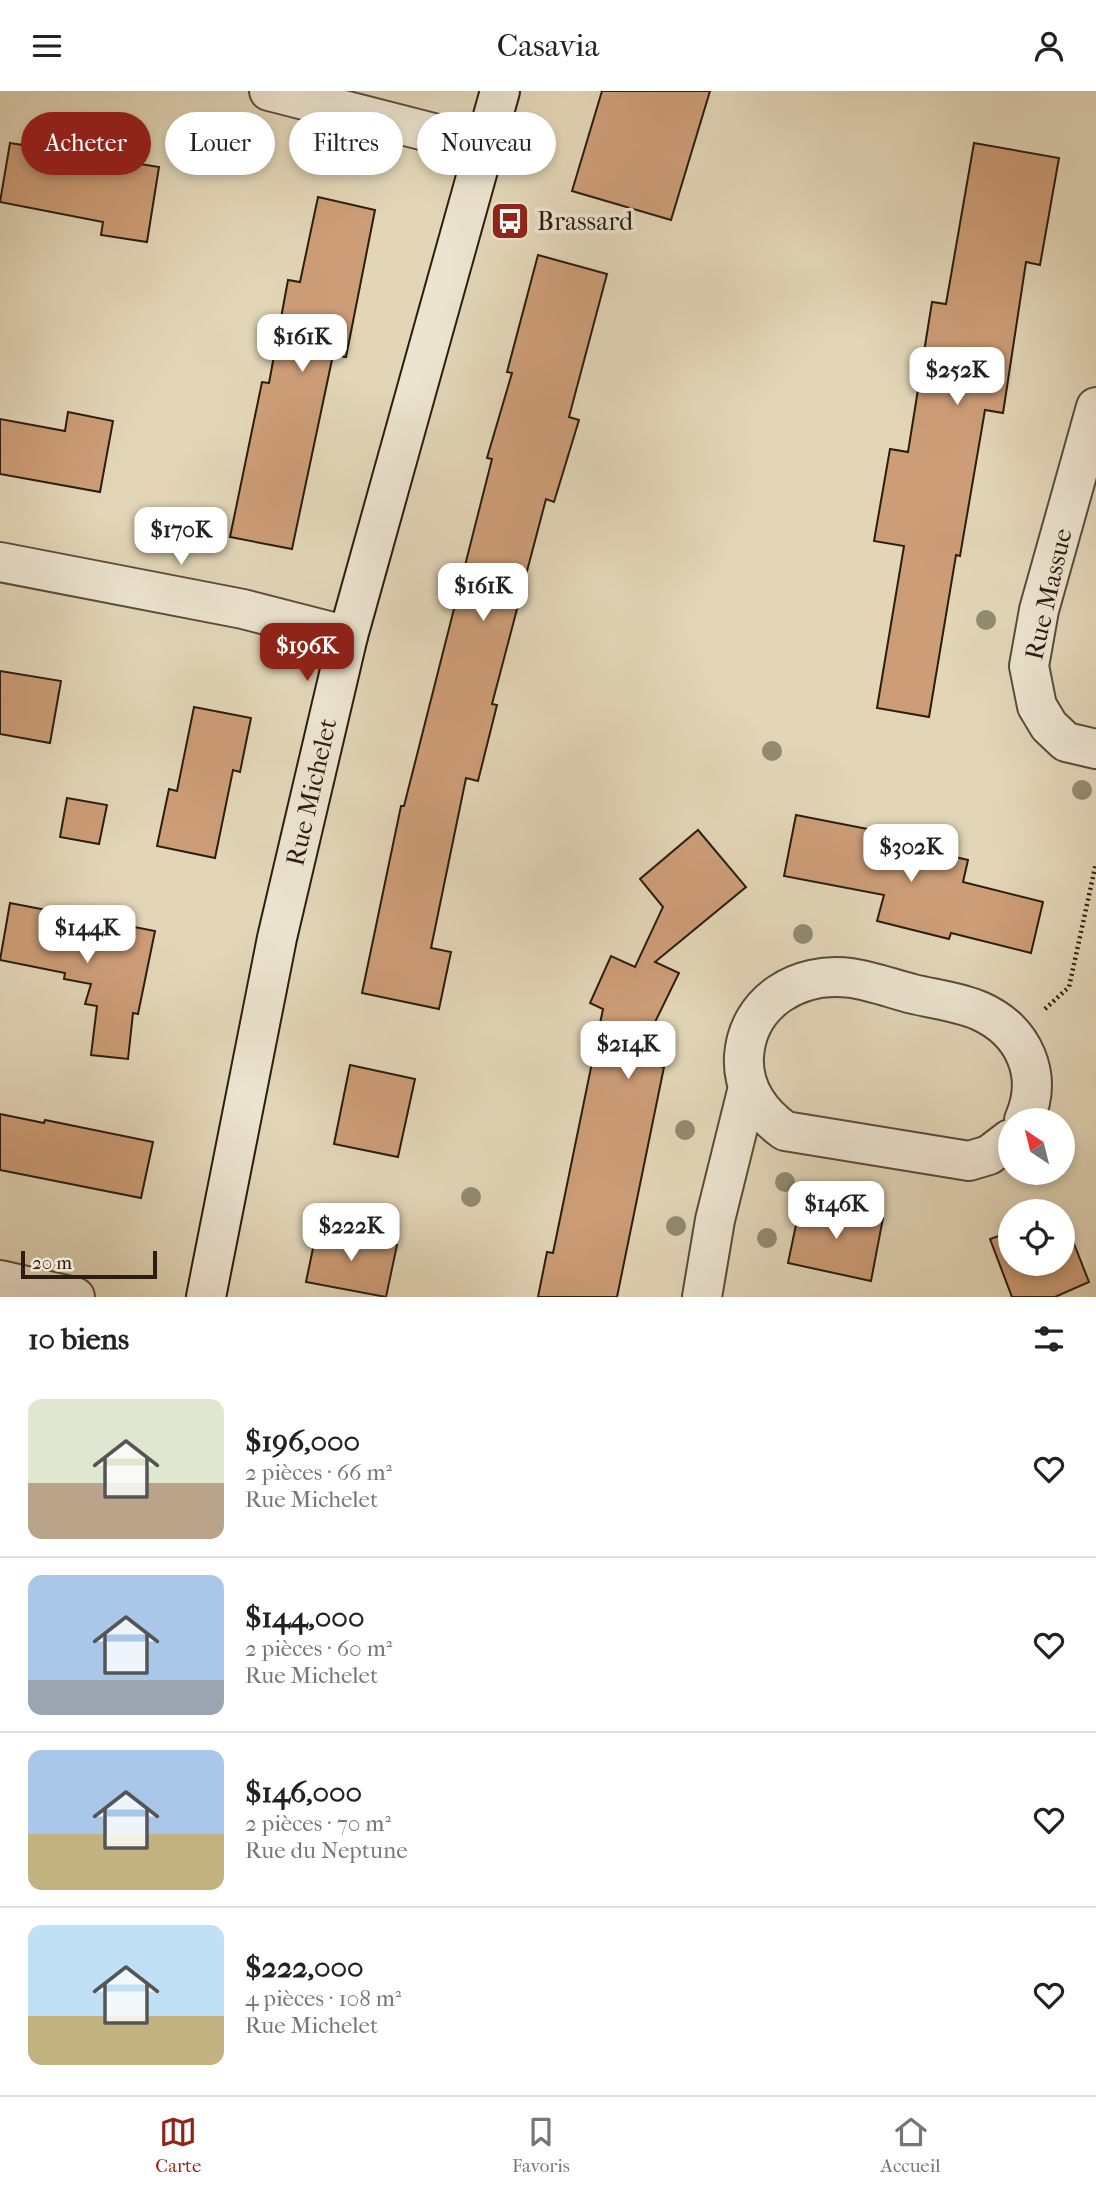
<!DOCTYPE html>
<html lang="fr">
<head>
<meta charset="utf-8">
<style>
	:root { --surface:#fff; --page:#f6f6f6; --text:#222; --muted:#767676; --line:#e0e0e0; --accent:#8f2418 }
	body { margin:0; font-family:"IM FELL French Canon",serif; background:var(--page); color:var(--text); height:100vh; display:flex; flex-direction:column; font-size:26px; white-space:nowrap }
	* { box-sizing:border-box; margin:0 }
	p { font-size:23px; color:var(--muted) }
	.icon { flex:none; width:38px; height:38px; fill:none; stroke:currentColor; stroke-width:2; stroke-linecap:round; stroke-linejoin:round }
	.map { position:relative; height:1206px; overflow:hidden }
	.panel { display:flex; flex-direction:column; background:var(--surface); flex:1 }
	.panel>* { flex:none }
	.guide { position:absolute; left:21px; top:21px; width:700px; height:63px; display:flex; gap:14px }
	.needle { width:46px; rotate:325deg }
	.buttons { position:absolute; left:998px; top:1017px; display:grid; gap:14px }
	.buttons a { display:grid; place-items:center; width:77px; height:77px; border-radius:50%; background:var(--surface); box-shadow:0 4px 10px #0003; font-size:35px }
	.scale { position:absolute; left:21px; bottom:18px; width:136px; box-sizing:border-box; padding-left:7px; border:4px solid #2b1e10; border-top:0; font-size:19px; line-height:24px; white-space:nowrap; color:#2b1e10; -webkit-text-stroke:5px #ece4d0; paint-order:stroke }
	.price { position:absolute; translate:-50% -60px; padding:0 16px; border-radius:14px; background:#fff; color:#222; font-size:23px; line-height:46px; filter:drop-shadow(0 2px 4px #0008) }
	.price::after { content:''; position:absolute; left:50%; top:42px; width:21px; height:16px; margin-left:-10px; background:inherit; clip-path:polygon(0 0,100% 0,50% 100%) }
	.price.selected { background:var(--accent); color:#fff }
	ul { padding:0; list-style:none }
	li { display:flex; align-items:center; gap:21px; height:175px; padding:0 28px }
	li+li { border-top:2px solid var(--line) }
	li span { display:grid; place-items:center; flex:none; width:196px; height:140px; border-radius:14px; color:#555 }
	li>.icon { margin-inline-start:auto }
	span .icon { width:84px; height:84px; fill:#fffc; stroke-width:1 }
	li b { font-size:30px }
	h2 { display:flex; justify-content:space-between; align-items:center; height:84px; padding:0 28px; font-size:30px }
	.pill { padding:0 24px; border-radius:32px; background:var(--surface); box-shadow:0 4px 10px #0003; font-size:24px; line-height:63px }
	.pill.selected { background:var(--accent); color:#fff }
	header { display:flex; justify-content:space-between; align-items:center; height:91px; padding:0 28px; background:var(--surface); font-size:32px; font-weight:600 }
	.menu { display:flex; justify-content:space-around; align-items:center; height:98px; border-top:2px solid var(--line); background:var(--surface); font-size:19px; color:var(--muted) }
	.menu a { display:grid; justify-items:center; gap:4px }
	.menu .selected { color:var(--accent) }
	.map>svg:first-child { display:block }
	.building { fill:#cd9d77; stroke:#2b1e10; stroke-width:2 }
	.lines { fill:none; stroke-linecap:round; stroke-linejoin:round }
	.street-casing { stroke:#594c3a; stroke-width:42 }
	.secondary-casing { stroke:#2b1e10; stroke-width:42 }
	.path { stroke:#2b1e10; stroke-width:4.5; stroke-dasharray:2 3.5; stroke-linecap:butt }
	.street { stroke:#ece4d0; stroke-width:38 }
	.secondary { stroke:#ece4d0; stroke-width:38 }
	.tree { fill:#938b71 }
	.labels { text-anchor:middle; stroke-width:7; stroke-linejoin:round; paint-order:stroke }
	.poi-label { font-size:26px; fill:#2b1e10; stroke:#ece4d0; text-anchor:start }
	.street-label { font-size:26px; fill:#2b1e10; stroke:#ece4d0 }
</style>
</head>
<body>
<header><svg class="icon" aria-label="menu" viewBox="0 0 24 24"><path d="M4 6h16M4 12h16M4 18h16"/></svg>Casavia<svg class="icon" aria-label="person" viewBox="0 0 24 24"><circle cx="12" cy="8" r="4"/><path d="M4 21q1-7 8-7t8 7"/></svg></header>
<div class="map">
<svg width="1096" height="1206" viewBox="0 0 1096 1206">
	<rect width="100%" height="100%" fill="#e2d6b7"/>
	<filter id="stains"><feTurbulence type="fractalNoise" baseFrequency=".00286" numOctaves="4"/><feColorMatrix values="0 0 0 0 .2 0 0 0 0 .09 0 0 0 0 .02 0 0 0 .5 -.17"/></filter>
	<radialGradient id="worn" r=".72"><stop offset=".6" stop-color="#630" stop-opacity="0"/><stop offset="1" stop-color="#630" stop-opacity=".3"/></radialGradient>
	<g class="building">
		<path d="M 602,0 L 710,0 L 671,129 L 572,100 Z"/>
		<path d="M 10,52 L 159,76 L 147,151 L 101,144 L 103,131 L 0,111 Z"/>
		<path d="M 974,52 L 1059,67 L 1040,174 L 1026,171 L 1003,322 L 985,319 L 960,465 L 956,464 L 929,626 L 877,617 L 904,455 L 874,450 L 890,358 L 908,361 L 932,211 L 946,213 Z"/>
		<path d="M 318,106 L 375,119 L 346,266 L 333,264 L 292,458 L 230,446 L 262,291 L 269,292 L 288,189 L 300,191 Z"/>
		<path d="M 538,164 L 607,183 L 569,326 L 579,329 L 554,411 L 546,408 L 492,613 L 497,614 L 478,690 L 466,687 L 431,857 L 451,861 L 439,918 L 362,902 L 401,715 L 404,715 L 492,368 L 487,367 L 512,282 L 507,281 Z"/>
		<path d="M 68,321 L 113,330 L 100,401 L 0,383 L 0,328 L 65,340 Z"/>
		<path d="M 0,580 L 61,590 L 50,652 L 0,643 Z"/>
		<path d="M 194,616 L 251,627 L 240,681 L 233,679 L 215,767 L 157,755 L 169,698 L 177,700 Z"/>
		<path d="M 67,707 L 107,714 L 99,753 L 60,746 Z"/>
		<path d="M 796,724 L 883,741 L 881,748 L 968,769 L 963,791 L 1043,811 L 1031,862 L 951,842 L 949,848 L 877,830 L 884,804 L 784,785 Z"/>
		<path d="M 698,739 L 746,796 L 655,871 L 679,882 L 636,970 L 664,976 L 617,1206 L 538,1206 L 547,1161 L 553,1162 L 603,918 L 590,912 L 611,865 L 635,876 L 663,816 L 640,788 Z"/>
		<path d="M 10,812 L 155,840 L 138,923 L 133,922 L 128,968 L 91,964 L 97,915 L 85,913 L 91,893 L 64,888 L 65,882 L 0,869 Z"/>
		<path d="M 350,974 L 415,988 L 398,1066 L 334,1053 Z"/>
		<path d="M 0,1023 L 44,1032 L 45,1029 L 153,1051 L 141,1107 L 0,1079 Z"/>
		<path d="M 801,1110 L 883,1127 L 871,1190 L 788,1172 Z"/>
		<path d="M 1062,1122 L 1089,1191 L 1055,1206 L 1012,1206 L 990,1148 L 1010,1141 L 1010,1172 L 1062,1172 Z"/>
		<path d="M 317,1138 L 397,1154 L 386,1206 L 306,1191 Z"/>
	</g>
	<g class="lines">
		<g class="street-casing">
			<g id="street">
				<path d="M 269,0 L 484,55"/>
				<path d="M 1096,316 L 1039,519 L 1029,575 L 1037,615 L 1049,635 L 1066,651 L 1096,658"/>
				<path d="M 0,471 L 243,518 L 348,545"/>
				<path d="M 1010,1048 L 989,1064 L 969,1070 L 785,1040 C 760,1022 742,998 744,965 C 748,910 799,880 851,887 C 872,890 893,898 913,903 C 934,908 960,911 980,920 C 1024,940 1044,984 1024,1029"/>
				<path d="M 0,1189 L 75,1206"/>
				<path d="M 702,1206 L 715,1129 L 748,996"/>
			</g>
		</g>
		<g class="secondary-casing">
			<path id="secondary" d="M 206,1206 L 277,847 L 348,545 L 500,0"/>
		</g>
		<path class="path" d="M 1045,918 L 1069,896 L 1096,772"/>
		<use href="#street" class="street"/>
		<use href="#secondary" class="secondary"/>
	</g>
	<g class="tree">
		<circle cx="986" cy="529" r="10"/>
		<circle cx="772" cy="660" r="10"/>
		<circle cx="1082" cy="699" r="10"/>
		<circle cx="803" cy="843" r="10"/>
		<circle cx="685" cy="1039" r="10"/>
		<circle cx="785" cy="1091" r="10"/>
		<circle cx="471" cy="1106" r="10"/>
		<circle cx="676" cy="1135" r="10"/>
		<circle cx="767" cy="1147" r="10"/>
	</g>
	<defs>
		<g id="bus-square" transform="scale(2.0125)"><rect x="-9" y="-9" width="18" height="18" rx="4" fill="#8f2418" stroke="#ece4d0"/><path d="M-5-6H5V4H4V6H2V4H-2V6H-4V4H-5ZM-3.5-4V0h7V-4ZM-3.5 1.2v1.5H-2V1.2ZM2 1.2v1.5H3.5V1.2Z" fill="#fff"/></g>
	</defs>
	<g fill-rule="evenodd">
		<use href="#bus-square" x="510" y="130"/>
	</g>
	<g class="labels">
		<g class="poi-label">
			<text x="537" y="139">Brassard</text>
		</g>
		<g class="street-label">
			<text transform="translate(1048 503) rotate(-77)" y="9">Rue Massue</text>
			<text transform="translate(311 701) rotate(-77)" y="9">Rue Michelet</text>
		</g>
	</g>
	<rect width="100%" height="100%" filter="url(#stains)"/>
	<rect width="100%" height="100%" fill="url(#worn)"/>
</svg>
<div class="buttons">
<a><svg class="needle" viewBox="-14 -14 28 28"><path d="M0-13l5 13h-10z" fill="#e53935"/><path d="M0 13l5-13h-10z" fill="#767676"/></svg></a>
<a><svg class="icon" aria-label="locate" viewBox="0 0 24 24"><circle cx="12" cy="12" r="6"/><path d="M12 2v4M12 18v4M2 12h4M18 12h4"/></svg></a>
</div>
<div class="scale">20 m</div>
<b class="price" style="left:302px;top:283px">$161K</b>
<b class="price" style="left:957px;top:316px">$252K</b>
<b class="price" style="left:181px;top:476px">$170K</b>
<b class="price" style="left:483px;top:532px">$161K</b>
<b class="price selected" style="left:307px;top:592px">$196K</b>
<b class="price" style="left:911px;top:793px">$302K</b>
<b class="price" style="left:87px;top:874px">$144K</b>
<b class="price" style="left:628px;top:990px">$214K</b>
<b class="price" style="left:836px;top:1150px">$146K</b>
<b class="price" style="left:351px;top:1172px">$222K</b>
<div class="guide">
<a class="pill selected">Acheter</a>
<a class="pill">Louer</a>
<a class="pill">Filtres</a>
<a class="pill">Nouveau</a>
</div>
</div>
<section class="panel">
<h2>10 biens<svg class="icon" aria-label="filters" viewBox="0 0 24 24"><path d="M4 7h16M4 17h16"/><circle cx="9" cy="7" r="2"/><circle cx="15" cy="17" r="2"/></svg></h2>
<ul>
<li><span style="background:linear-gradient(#dfe7d0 60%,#b9a48a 0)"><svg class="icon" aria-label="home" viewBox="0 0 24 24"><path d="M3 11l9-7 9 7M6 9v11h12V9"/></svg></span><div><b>$196,000</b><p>2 pièces · 66 m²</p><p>Rue Michelet</p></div><svg class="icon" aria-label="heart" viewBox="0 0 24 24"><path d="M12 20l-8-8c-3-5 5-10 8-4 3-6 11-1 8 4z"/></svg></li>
<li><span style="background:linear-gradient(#a9c7e8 75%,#9aa5b1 0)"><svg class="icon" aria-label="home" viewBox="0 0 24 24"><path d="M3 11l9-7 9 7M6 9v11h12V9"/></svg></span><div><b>$144,000</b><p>2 pièces · 60 m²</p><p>Rue Michelet</p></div><svg class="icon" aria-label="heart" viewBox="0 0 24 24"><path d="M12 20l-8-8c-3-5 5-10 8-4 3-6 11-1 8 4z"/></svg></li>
<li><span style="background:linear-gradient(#a9c7e8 60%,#c2b280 0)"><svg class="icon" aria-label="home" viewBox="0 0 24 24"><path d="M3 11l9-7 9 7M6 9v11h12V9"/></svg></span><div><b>$146,000</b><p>2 pièces · 70 m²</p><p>Rue du Neptune</p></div><svg class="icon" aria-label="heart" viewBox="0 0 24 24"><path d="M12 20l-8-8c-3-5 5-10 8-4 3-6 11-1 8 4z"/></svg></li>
<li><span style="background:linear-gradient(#bfe0f5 65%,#c2b280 0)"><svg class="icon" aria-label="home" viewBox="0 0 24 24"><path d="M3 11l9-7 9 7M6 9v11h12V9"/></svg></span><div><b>$222,000</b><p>4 pièces · 108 m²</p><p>Rue Michelet</p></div><svg class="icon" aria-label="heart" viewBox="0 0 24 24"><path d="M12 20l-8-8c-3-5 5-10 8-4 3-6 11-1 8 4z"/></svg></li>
</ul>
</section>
<nav class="menu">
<a class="selected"><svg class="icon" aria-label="map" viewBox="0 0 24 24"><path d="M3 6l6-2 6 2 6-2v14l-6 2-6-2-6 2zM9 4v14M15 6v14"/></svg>Carte</a>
<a><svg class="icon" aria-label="saved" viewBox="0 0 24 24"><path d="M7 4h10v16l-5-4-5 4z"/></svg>Favoris</a>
<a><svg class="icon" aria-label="home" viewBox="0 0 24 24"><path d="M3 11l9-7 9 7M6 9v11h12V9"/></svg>Accueil</a>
</nav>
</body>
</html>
